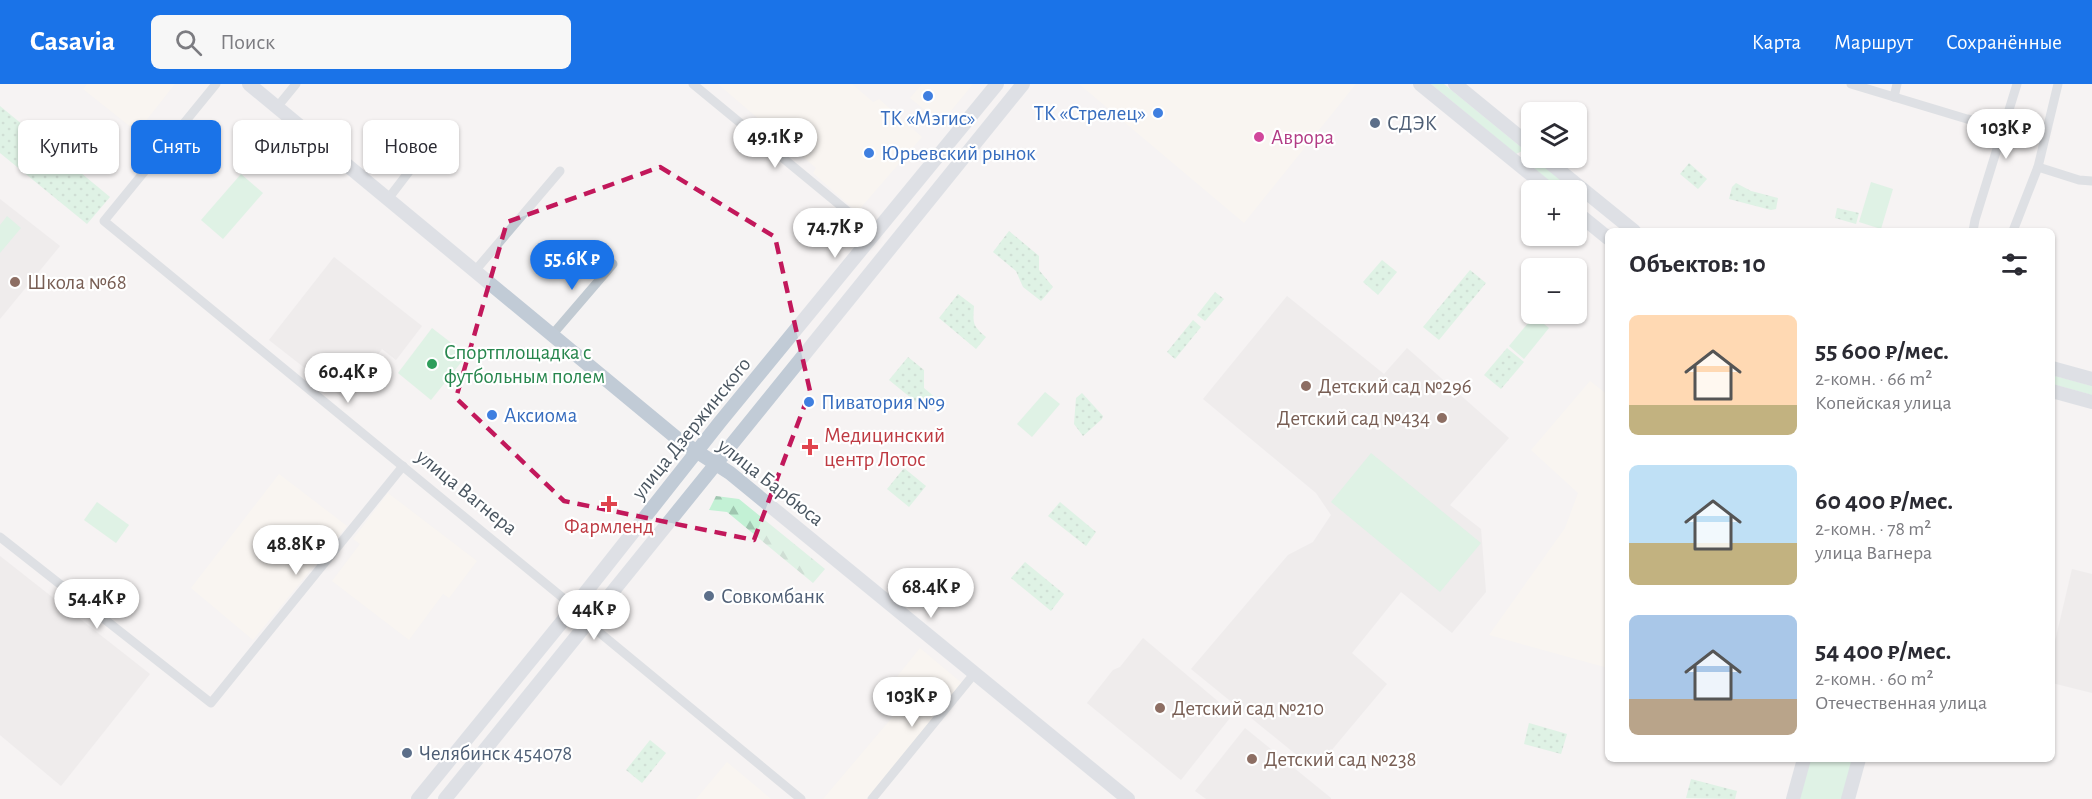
<!DOCTYPE html>
<html lang="ru">
<head>
<meta charset="utf-8">
<style>
	:root { --surface:#fff; --page:#f7f7f7; --text:#2b2b33; --muted:#7c7c81; --accent:#1a73e8 }
	body { margin:0; font-family:"Alegreya Sans",sans-serif; background:var(--page); color:var(--text); height:100vh; display:flex; flex-direction:column; font-size:22px; white-space:nowrap }
	* { box-sizing:border-box; margin:0 }
	p { font-size:20px; color:var(--muted) }
	.icon { flex:none; width:33px; height:33px; fill:none; stroke:currentColor; stroke-width:2; stroke-linecap:round; stroke-linejoin:round }
	.map { position:relative; flex:1; overflow:hidden }
	.side { position:absolute; left:1605px; top:144px; width:450px; height:534px; display:flex; flex-direction:column; background:var(--surface); border-radius:9px; box-shadow:0 2px 4px #0004 }
	.side>* { flex:none }
	.guide { position:absolute; left:18px; top:36px; width:570px; height:54px; display:flex; gap:12px }
	.controls { position:absolute; left:1521px; top:18px; display:grid; gap:12px }
	.controls a { display:grid; place-items:center; width:66px; height:66px; border-radius:9px; background:var(--surface); box-shadow:0 2px 4px #0004; font-size:30px }
	.price { position:absolute; translate:-50% -51px; padding:0 14px; border-radius:21px; background:#fff; color:#222; font-size:20px; line-height:39px; filter:drop-shadow(0 2px 3px #0008) }
	.price::after { content:''; position:absolute; left:50%; top:36px; width:18px; height:14px; margin-left:-9px; background:inherit; clip-path:polygon(0 0,100% 0,50% 100%) }
	.price.active { background:var(--accent); color:#fff }
	ul { padding:0; list-style:none }
	li { display:flex; align-items:center; gap:18px; height:150px; padding:0 24px }
	li span { display:grid; place-items:center; flex:none; width:168px; height:120px; border-radius:9px; color:#555 }
	li>.icon { margin-inline-start:auto }
	span .icon { width:72px; height:72px; fill:#fffc; stroke-width:1 }
	li b { font-size:26px }
	h2 { display:flex; justify-content:space-between; align-items:center; height:72px; padding:0 24px; font-size:26px }
	.chip { padding:0 21px; border-radius:9px; background:var(--surface); box-shadow:0 2px 4px #0004; font-size:21px; line-height:54px }
	.chip.active { background:var(--accent); color:#fff }
	header { display:flex; align-items:center; gap:36px; box-sizing:border-box; height:84px; padding:0 30px; background:var(--accent); color:#fff }
	header strong { font-size:28px }
	nav { display:flex; gap:33px; margin-inline-start:auto; font-size:21px }
	.search { width:420px; height:54px; background:var(--page); display:flex; align-items:center; gap:15px; box-sizing:border-box; padding:0 21px; border-radius:9px; color:var(--muted); font-size:22px }
	.map>svg:first-child { display:block }
	.commercial { fill:#fdf9ef }
	.education { fill:#e6e4e5 }
	.grass { fill:#c3f1d5 }
	.forest { fill:url(#forest-firs) }
	.park { fill:url(#park-dots) }
	.lines { fill:none; stroke-linecap:round; stroke-linejoin:round }
	.street { stroke:#c1cad2; stroke-width:9 }
	.secondary { stroke:#c1cbd6; stroke-width:14 }
	.marked { fill:none; stroke:#c2185b; stroke-width:4.5; stroke-dasharray:12 8; stroke-linejoin:round }
	.shop-dot { fill:#3f7fe0; stroke:#fff; stroke-width:2 }
	.service-dot { fill:#5c6f8a; stroke:#fff; stroke-width:2 }
	.hotel-dot { fill:#d1479c; stroke:#fff; stroke-width:2 }
	.education-dot { fill:#8d6e63; stroke:#fff; stroke-width:2 }
	.leisure-dot { fill:#2e9e5b; stroke:#fff; stroke-width:2 }
	.health-dot { fill:#e0444e; stroke:#fff; stroke-width:2 }
	.labels { text-anchor:middle; stroke-width:4.5; stroke-linejoin:round; paint-order:stroke }
	.shop-label { font-size:21px; fill:#366cbe; stroke:#fff; text-anchor:start }
	.service-label { font-size:21px; fill:#4e5e75; stroke:#fff; text-anchor:start }
	.hotel-label { font-size:21px; fill:#b23c85; stroke:#fff; text-anchor:start }
	.education-label { font-size:21px; fill:#785e54; stroke:#fff; text-anchor:start }
	.leisure-label { font-size:21px; fill:#27864d; stroke:#fff; text-anchor:start }
	.street-label { font-size:21px; fill:#4a5661; stroke:#fff }
	.health-label { font-size:21px; fill:#be3a42; stroke:#fff; text-anchor:start }
</style>
</head>
<body>
<header>
<strong>Casavia</strong>
<div class="search"><svg class="icon" aria-label="search" viewBox="0 0 24 24"><circle cx="10" cy="10" r="6"/><path d="M15 15l6 6"/></svg>Поиск</div>
<nav><a>Карта</a><a>Маршрут</a><a>Сохранённые</a></nav>
</header>
<div class="map">
<svg width="2092" height="715" viewBox="0 0 2092 715">
	<defs>
		<pattern id="forest-firs" width="22" height="20" patternUnits="userSpaceOnUse" patternTransform="scale(1.5)"><rect width="22" height="20" fill="#c3f1d5"/><path d="M5 1l3.5 6h-7zM16 11l3.5 6h-7z" fill="#a0c6b0"/></pattern>
		<pattern id="park-dots" width="8" height="8" patternUnits="userSpaceOnUse" patternTransform="scale(1.5)"><rect width="8" height="8" fill="#c3f1d5"/><path d="M2 2h.1M6 6h.1" fill="none" stroke="#a0c6b0" stroke-width="1.8" stroke-linecap="round"/></pattern>
	</defs>
	<rect width="100%" height="100%" fill="#f5f3f3"/>
	<g class="commercial">
		<path d="M 87,0 L 175,0 L 137,48 L 83,5 Z"/>
		<path d="M 718,0 L 852,0 L 873,18 L 879,15 L 922,53 L 857,128 L 813,89 L 816,84 Z"/>
		<path d="M 922,0 L 973,0 L 941,39 L 910,14 Z"/>
		<path d="M 1079,0 L 1356,0 L 1244,139 Z"/>
		<path d="M 1590,297 L 1608,311 L 1608,362 L 1606,367 L 1608,368 L 1608,584 L 1489,551 L 1565,444 L 1578,409 L 1531,366 Z"/>
		<path d="M 279,390 L 347,442 L 253,556 L 191,504 Z"/>
		<path d="M 388,409 L 477,477 L 449,514 L 443,510 L 409,556 L 332,497 L 360,460 L 353,455 Z"/>
		<path d="M 920,564 L 963,600 L 866,715 L 823,715 L 901,623 L 884,609 Z"/>
		<path d="M 727,678 L 771,715 L 696,715 Z"/>
	</g>
	<g class="education">
		<path d="M 0,115 L 60,162 L 0,235 Z"/>
		<path d="M 334,173 L 422,242 L 396,276 L 382,265 L 343,314 L 269,256 Z"/>
		<path d="M 1287,212 L 1384,290 L 1407,264 L 1509,354 L 1450,421 L 1481,445 L 1486,508 L 1452,549 L 1401,508 L 1352,569 L 1387,600 L 1315,686 L 1191,585 L 1288,471 L 1313,458 L 1331,431 L 1316,409 L 1203,315 Z"/>
		<path d="M 0,472 L 150,590 L 61,702 L 0,651 Z"/>
		<path d="M 2072,485 L 2092,490 L 2092,609 L 2052,599 L 2052,570 Z"/>
		<path d="M 1143,554 L 1233,630 L 1181,696 L 1087,619 L 1113,586 L 1120,583 Z"/>
		<path d="M 1245,644 L 1331,714 L 1331,715 L 1206,715 L 1195,707 Z"/>
	</g>
	<g class="grass">
		<path d="M 1431,0 L 1444,0 L 1521,63 L 1522,67 L 1516,70 Z"/>
		<path d="M 1538,77 L 1574,106 L 1560,106 L 1535,85 L 1533,80 Z"/>
		<path d="M 241,90 L 263,109 L 223,155 L 201,136 Z"/>
		<path d="M 1871,98 L 1893,105 L 1881,145 L 1859,138 Z"/>
		<path d="M 7,132 L 21,144 L 0,169 L 0,141 Z"/>
		<path d="M 1534,232 L 1549,244 L 1524,275 L 1509,262 Z"/>
		<path d="M 432,244 L 467,271 L 431,316 L 398,289 Z"/>
		<path d="M 2052,291 L 2092,302 L 2092,311 L 2052,300 Z"/>
		<path d="M 1045,308 L 1060,320 L 1032,353 L 1017,340 Z"/>
		<path d="M 1371,369 L 1481,459 L 1440,508 L 1331,418 Z"/>
		<path d="M 97,418 L 129,441 L 116,459 L 84,436 Z"/>
		<path d="M 1809,675 L 1858,675 L 1847,715 L 1798,715 Z"/>
	</g>
	<path class="forest" d="M 716,412 L 739,415 L 825,485 L 813,499 L 727,428 L 709,426 Z"/>
	<g class="park">
		<path d="M 0,22 L 110,113 L 87,140 L 0,69 Z"/>
		<path d="M 1689,79 L 1707,95 L 1698,105 L 1680,90 Z"/>
		<path d="M 1736,99 L 1751,107 L 1778,114 L 1776,125 L 1771,126 L 1729,115 L 1732,103 Z"/>
		<path d="M 1837,124 L 1859,129 L 1856,140 L 1835,134 Z"/>
		<path d="M 1009,147 L 1039,172 L 1039,186 L 1053,203 L 1041,217 L 1023,203 L 1016,187 L 993,168 Z"/>
		<path d="M 1382,176 L 1397,188 L 1378,211 L 1363,198 Z"/>
		<path d="M 1470,186 L 1486,199 L 1439,256 L 1423,243 Z"/>
		<path d="M 1215,208 L 1224,215 L 1205,237 L 1197,231 Z"/>
		<path d="M 958,210 L 974,222 C 973,239 972,241 986,253 L 976,265 L 939,234 Z"/>
		<path d="M 1193,236 L 1201,243 L 1175,275 L 1167,268 Z"/>
		<path d="M 1507,264 L 1524,278 L 1501,305 L 1484,291 Z"/>
		<path d="M 908,273 L 924,286 L 924,304 L 937,315 L 927,327 L 889,296 Z"/>
		<path d="M 1082,309 L 1103,332 L 1102,335 L 1083,352 L 1074,340 L 1076,314 Z"/>
		<path d="M 904,384 L 926,402 L 909,423 L 887,405 Z"/>
		<path d="M 1060,418 L 1096,448 L 1086,462 L 1048,432 Z"/>
		<path d="M 1025,478 L 1064,510 L 1051,527 L 1011,494 Z"/>
		<path d="M 1529,639 L 1567,650 L 1561,670 L 1524,660 Z"/>
		<path d="M 650,656 L 666,669 L 642,699 L 626,686 Z"/>
		<path d="M 1691,695 L 1737,707 L 1735,715 L 1686,714 Z"/>
	</g>
	<g class="lines">
		<g class="street">
			<path d="M 216,0 L 104,137 L 574,523"/>
			<path d="M 693,0 L 875,150"/>
			<path d="M 1851,0 L 1967,35 L 2002,43"/>
			<path d="M 1894,13 L 1897,0"/>
			<path d="M 278,22 L 296,0"/>
			<path d="M 2038,83 L 2079,96 L 2092,97"/>
			<path d="M 388,115 L 443,43"/>
			<path d="M 1973,147 L 1975,136 L 2017,0"/>
			<path d="M 2013,147 L 2038,83 L 2058,0"/>
			<path d="M 474,188 L 560,87"/>
			<path d="M 552,251 L 613,180"/>
			<path d="M 0,453 L 211,619 L 403,382"/>
			<path d="M 590,537 L 600,549 L 801,715"/>
			<path d="M 872,715 L 974,590"/>
		</g>
		<g class="secondary">
			<path d="M 249,0 L 679,356 L 730,389 L 1128,715"/>
			<path d="M 1420,0 L 1550,106"/>
			<path d="M 1455,0 L 1532,63"/>
			<path d="M 1544,74 L 1634,147"/>
			<path d="M 1576,128 L 1608,154"/>
			<path d="M 2052,284 L 2092,295"/>
			<path d="M 2052,307 L 2092,318"/>
			<path d="M 418,715 L 574,523 L 720,338 L 997,0"/>
			<path d="M 445,715 L 1023,0"/>
			<path d="M 1793,715 L 1804,675"/>
			<path d="M 1848,715 L 1859,675"/>
		</g>
	</g>
	<path d="M0 0H2092V715H0ZM 660,83 L 775,153 L 810,307 L 754,456 L 564,417 L 456,314 L 507,138 Z" fill="#f5f3f3" fill-opacity=".55" fill-rule="evenodd"/>
	<path class="marked" d="M 660,83 L 775,153 L 810,307 L 754,456 L 564,417 L 456,314 L 507,138 Z"/>
	<g class="shop-dot">
		<circle cx="928" cy="12" r="6"/>
		<circle cx="1158" cy="29" r="6"/>
		<circle cx="869" cy="69" r="6"/>
		<circle cx="809" cy="318" r="6"/>
		<circle cx="492" cy="331" r="6"/>
	</g>
	<g class="service-dot">
		<circle cx="1375" cy="39" r="6"/>
		<circle cx="709" cy="512" r="6"/>
		<circle cx="407" cy="669" r="6"/>
	</g>
	<circle class="hotel-dot" cx="1259" cy="53" r="6"/>
	<g class="education-dot">
		<circle cx="15" cy="198" r="6"/>
		<circle cx="1306" cy="302" r="6"/>
		<circle cx="1442" cy="334" r="6"/>
		<circle cx="1160" cy="624" r="6"/>
		<circle cx="1252" cy="675" r="6"/>
	</g>
	<circle class="leisure-dot" cx="432" cy="280" r="6"/>
	<g class="health-dot">
		<path d="M807 354h6v6h6v6h-6v6h-6v-6h-6v-6h6z"/>
		<path d="M606 411h6v6h6v6h-6v6h-6v-6h-6v-6h6z"/>
	</g>
	<g class="labels">
		<g class="shop-label">
			<text x="1146" y="36" text-anchor="end">ТК «Стрелец»</text>
			<text x="928" y="41" text-anchor="middle">ТК «Мэгис»</text>
			<text x="881" y="76">Юрьевский рынок</text>
			<text x="821" y="325">Пиватория №9</text>
			<text x="504" y="338">Аксиома</text>
		</g>
		<g class="service-label">
			<text x="1387" y="46">СДЭК</text>
			<text x="721" y="519">Совкомбанк</text>
			<text x="419" y="676">Челябинск 454078</text>
		</g>
		<g class="hotel-label">
			<text x="1271" y="60">Аврора</text>
		</g>
		<g class="education-label">
			<text x="27" y="205">Школа №68</text>
			<text x="1318" y="309">Детский сад №296</text>
			<text x="1430" y="341" text-anchor="end">Детский сад №434</text>
			<text x="1172" y="631">Детский сад №210</text>
			<text x="1264" y="682">Детский сад №238</text>
		</g>
		<g class="leisure-label">
			<text x="444" y="275">Спортплощадка с<tspan x="444" dy="24">футбольным полем</tspan></text>
		</g>
		<g class="street-label">
			<text transform="translate(691 344) rotate(-51)" y="7">улица Дзержинского</text>
			<text transform="translate(771 398) rotate(38)" y="7">улица Барбюса</text>
			<text transform="translate(467 408) rotate(39)" y="7">улица Вагнера</text>
		</g>
		<g class="health-label">
			<text x="824" y="358">Медицинский<tspan x="824" dy="24">центр Лотос</tspan></text>
			<text x="609" y="449" text-anchor="middle">Фармленд</text>
		</g>
	</g>
</svg>
<div class="controls">
<a><svg class="icon" aria-label="layers" viewBox="0 0 24 24"><path d="M12 4l9 5-9 5-9-5zM3 14l9 5 9-5"/></svg></a>
<a>+</a>
<a>−</a>
</div>
<b class="price" style="left:2006px;top:76px">103K ₽</b>
<b class="price" style="left:775px;top:85px">49.1K ₽</b>
<b class="price" style="left:835px;top:175px">74.7K ₽</b>
<b class="price active" style="left:572px;top:207px">55.6K ₽</b>
<b class="price" style="left:348px;top:320px">60.4K ₽</b>
<b class="price" style="left:296px;top:492px">48.8K ₽</b>
<b class="price" style="left:931px;top:535px">68.4K ₽</b>
<b class="price" style="left:97px;top:546px">54.4K ₽</b>
<b class="price" style="left:594px;top:557px">44K ₽</b>
<b class="price" style="left:912px;top:644px">103K ₽</b>
<div class="guide">
<a class="chip">Купить</a>
<a class="chip active">Снять</a>
<a class="chip">Фильтры</a>
<a class="chip">Новое</a>
</div>
<section class="side">
<h2>Объектов: 10<svg class="icon" aria-label="filters" viewBox="0 0 24 24"><path d="M4 7h16M4 17h16"/><circle cx="9" cy="7" r="2"/><circle cx="15" cy="17" r="2"/></svg></h2>
<ul>
<li><span style="background:linear-gradient(#ffd9b3 75%,#c2b280 0)"><svg class="icon" aria-label="home" viewBox="0 0 24 24"><path d="M3 11l9-7 9 7M6 9v11h12V9"/></svg></span><div><b>55 600 ₽/мес.</b><p>2-комн. · 66 m²</p><p>Копейская улица</p></div></li>
<li><span style="background:linear-gradient(#bfe0f5 65%,#c2b280 0)"><svg class="icon" aria-label="home" viewBox="0 0 24 24"><path d="M3 11l9-7 9 7M6 9v11h12V9"/></svg></span><div><b>60 400 ₽/мес.</b><p>2-комн. · 78 m²</p><p>улица Вагнера</p></div></li>
<li><span style="background:linear-gradient(#a9c7e8 70%,#b9a48a 0)"><svg class="icon" aria-label="home" viewBox="0 0 24 24"><path d="M3 11l9-7 9 7M6 9v11h12V9"/></svg></span><div><b>54 400 ₽/мес.</b><p>2-комн. · 60 m²</p><p>Отечественная улица</p></div></li>
</ul>
</section>
</div>
</body>
</html>
